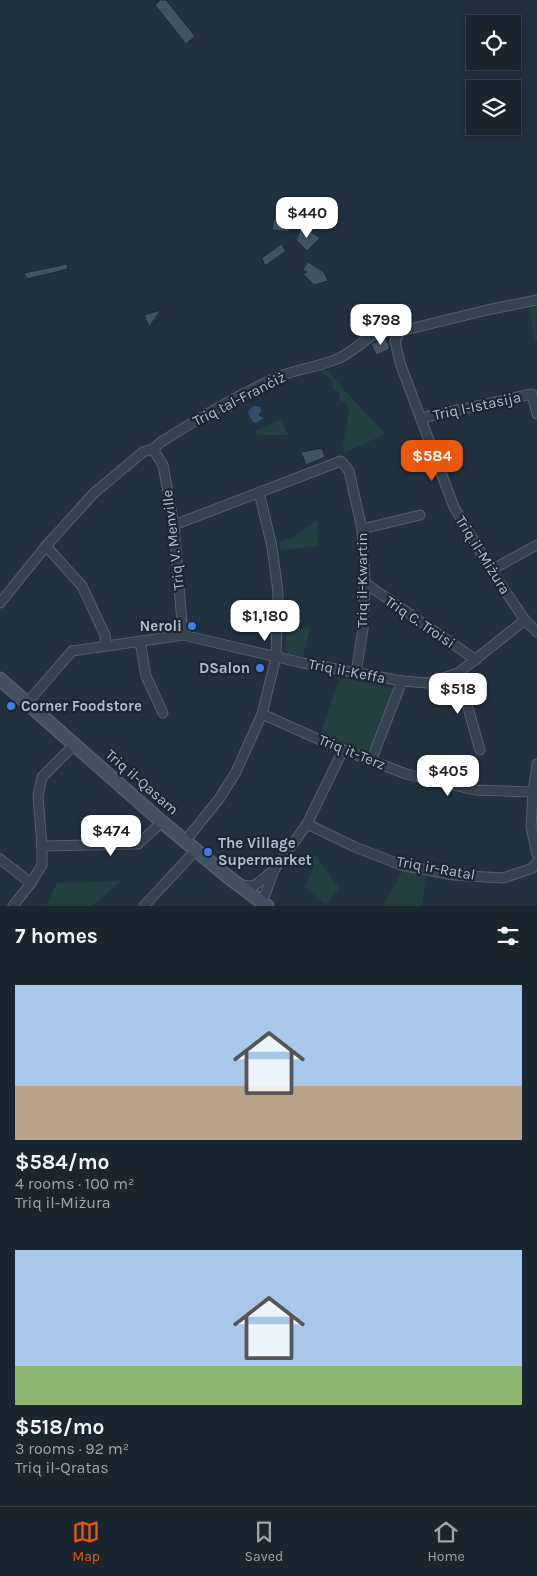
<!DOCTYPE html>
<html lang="en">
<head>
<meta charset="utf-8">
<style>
	:root { --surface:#19252f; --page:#26313b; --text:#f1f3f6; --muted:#9fa5aa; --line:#37424b; --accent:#ea580c }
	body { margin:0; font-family:Karla,sans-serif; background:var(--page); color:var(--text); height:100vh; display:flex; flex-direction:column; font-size:19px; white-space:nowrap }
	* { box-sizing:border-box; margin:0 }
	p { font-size:16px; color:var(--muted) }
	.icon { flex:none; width:28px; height:28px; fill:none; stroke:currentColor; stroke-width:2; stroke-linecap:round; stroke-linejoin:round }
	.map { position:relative; height:906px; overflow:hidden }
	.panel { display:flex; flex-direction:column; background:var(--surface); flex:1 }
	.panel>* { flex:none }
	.buttons { position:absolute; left:466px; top:15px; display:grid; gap:10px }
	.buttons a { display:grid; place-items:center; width:55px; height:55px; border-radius:0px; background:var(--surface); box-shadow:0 2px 8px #0003,0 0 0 1px var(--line); font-size:25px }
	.price { position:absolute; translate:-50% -42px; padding:0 11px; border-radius:10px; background:#fff; color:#222; font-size:16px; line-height:32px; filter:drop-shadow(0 1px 2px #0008) }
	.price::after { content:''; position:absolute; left:50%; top:30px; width:15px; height:11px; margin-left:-8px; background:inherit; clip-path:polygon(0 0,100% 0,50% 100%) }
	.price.current { background:var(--accent); color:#fff }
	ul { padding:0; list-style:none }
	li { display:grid; align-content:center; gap:10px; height:265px; padding:0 15px }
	li span { display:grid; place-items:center; height:155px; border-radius:0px; color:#555 }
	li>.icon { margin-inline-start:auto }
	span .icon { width:90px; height:90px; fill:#fffc; stroke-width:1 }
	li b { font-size:21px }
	h2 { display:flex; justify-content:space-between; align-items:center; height:60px; padding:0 15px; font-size:21px }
	.tab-bar { display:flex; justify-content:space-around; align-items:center; height:70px; border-top:1px solid var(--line); background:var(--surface); font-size:14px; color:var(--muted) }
	.tab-bar a { display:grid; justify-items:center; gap:2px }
	.tab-bar .current { color:var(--accent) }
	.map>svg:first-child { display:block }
	.green { fill:#233f40 }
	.water { fill:#334e68 }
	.building { fill:#415363; stroke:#1c2935 }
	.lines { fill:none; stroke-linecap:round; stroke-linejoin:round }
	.street-casing { stroke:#53606c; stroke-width:11 }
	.secondary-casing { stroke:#53606c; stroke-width:15 }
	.street { stroke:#35424f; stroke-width:9 }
	.secondary { stroke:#425162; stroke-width:12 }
	.shop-dot { fill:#3f7fe0; stroke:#1a2733; stroke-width:2 }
	.labels { text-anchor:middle; stroke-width:4.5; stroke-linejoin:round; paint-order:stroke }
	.street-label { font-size:15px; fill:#b0bdca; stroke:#1a2733 }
	.poi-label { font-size:15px; font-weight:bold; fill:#b0bdca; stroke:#1a2733; text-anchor:end }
</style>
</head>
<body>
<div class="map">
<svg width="537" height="906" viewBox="0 0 537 906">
	<rect width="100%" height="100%" fill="#21313f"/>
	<g class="green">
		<path d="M 537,307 L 537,339 L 535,340 L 529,308 Z"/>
		<path d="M 336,362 L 325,369 L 385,434 L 345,453 L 343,446 L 349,411 L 346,402 L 340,401 L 339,392 L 333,389 L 332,379 L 318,370 Z"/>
		<path d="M 281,419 L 288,435 L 257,435 L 255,431 Z"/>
		<path d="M 317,520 L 318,546 L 281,550 L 279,542 L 292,538 Z"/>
		<path d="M 287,627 L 310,629 L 303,657 L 288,654 L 285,650 Z"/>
		<path d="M 340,677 L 394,688 L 371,750 L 363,752 L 325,735 L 320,735 Z"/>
		<path d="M 314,853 L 339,888 L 326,905 L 304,886 L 312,872 Z"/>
		<path d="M 404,868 L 426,874 L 422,906 L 383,906 Z"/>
		<path d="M 121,881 L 92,906 L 46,906 L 57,883 Z"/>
	</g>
	<path class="water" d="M 254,406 L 260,407 L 261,411 L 258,415 L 264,418 L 256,423 L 253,422 L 248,413 L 250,409 Z"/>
	<g class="building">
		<path d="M 160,0 L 166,0 L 195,36 L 186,44 L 155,5 Z"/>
		<path d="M 274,218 L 291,221 L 289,232 L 272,230 Z"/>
		<path d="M 302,226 L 320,238 L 307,251 L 296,240 Z"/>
		<path d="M 281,244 L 286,251 L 265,266 L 262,258 Z"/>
		<path d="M 308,262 L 324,272 L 328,281 L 314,285 L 303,274 L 307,272 L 302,270 Z"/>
		<path d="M 67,264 L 68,269 L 27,279 L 24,273 Z"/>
		<path d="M 161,310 L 149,327 L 144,315 Z"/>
		<path d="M 386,338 L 390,349 L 376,355 L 371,344 Z"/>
		<path d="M 322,448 L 325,457 L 306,465 L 301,452 Z"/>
	</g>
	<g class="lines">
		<g class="street-casing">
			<g id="street">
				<path d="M 401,331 L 395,341 L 400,363 L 454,507 L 491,570 L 525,620 L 537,632"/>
				<path d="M 421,418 L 532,394 L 537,414"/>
				<path d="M 153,449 L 163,465 L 174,525 L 183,635"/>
				<path d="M 174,525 L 341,461 L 349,471 L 362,529 L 365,583 L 363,629 L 356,673"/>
				<path d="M 362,529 L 420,515"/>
				<path d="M 46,546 L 82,586 L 105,635 L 106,645"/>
				<path d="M 491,570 L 537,545"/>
				<path d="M 365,583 L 476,660"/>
				<path d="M 0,603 L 46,546 L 94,493 L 143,452 L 153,449 L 161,442 C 199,418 237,395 278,377 C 297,369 318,367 337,359 C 363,348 367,328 401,331 L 487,310 L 537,300"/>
				<path d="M 140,641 L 146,676 L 163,713"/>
				<path d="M 458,673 L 480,750"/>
				<path d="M 27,703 L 72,651 L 183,635 L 303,663 L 402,681 L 427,683 L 458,673 L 525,620"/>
				<path d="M 262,714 L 336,747 L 406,774 L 475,790 L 533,792"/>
				<path d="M 371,761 L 402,681"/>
				<path d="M 537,764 L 533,792 L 531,827 L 537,854"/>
				<path d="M 307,824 L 355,847 L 401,865 L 454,875 L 503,878 L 533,868 L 537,862"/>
				<path d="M 186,840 L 219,799 L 236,772 L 262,714 L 276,657 L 278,592 L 272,547 L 259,492"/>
				<path d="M 42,846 L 138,844 L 162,822"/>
				<path d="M 0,859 L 31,883"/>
				<path d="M 240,885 L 254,886 L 274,870"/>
				<path d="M 262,903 L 274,870 L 307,824 L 343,750"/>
				<path d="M 13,906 L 31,883 L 42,865 L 42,846 L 38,796 L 42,777 L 74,745"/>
				<path d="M 144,906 L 196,850"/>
			</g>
		</g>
		<g class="secondary-casing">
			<path id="secondary" d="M 0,679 L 162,822 L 227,876 L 267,906"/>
		</g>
		<use href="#street" class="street"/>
		<use href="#secondary" class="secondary"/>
	</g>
	<g class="shop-dot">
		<circle cx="192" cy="626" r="5"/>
		<circle cx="260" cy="668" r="5"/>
		<circle cx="11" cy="706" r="5"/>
		<circle cx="208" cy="852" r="5"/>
	</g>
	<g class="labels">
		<g class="street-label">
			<text transform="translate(239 399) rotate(-27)" y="5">Triq tal-Franċiż</text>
			<text transform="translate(477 406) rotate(-12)" y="5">Triq l-Istasija</text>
			<text transform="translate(173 540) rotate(-97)" y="5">Triq V. Menville</text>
			<text transform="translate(483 555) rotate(58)" y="5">Triq il-Miżura</text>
			<text transform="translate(362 580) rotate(-90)" y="5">Triq il-Kwartin</text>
			<text transform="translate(420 622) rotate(34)" y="5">Triq C. Troisi</text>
			<text transform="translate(347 671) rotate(11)" y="5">Triq il-Keffa</text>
			<text transform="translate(352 752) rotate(22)" y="5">Triq it-Terz</text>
			<text transform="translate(142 782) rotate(41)" y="5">Triq il-Qasam</text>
			<text transform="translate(436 868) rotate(10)" y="5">Triq ir-Ratal</text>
		</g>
		<g class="poi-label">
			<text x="182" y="631">Neroli</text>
			<text x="250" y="673">DSalon</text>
			<text x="21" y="711" text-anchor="start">Corner Foodstore</text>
			<text x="218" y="848" text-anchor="start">The Village<tspan x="218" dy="17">Supermarket</tspan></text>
		</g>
	</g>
</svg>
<div class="buttons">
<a><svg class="icon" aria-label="locate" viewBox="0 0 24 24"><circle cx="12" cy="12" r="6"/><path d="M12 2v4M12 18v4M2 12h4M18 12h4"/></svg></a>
<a><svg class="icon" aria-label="layers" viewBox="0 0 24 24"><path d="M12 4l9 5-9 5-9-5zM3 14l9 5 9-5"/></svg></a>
</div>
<b class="price" style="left:307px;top:239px">$440</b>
<b class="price" style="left:381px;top:346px">$798</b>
<b class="price current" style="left:432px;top:482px">$584</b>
<b class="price" style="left:265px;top:642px">$1,180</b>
<b class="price" style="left:458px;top:715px">$518</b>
<b class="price" style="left:448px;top:797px">$405</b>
<b class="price" style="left:111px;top:857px">$474</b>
</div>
<section class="panel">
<h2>7 homes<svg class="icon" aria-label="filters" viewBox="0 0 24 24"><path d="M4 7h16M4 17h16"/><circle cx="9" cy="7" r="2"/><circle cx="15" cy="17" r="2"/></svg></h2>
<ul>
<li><span style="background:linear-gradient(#a9c7e8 65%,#b9a48a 0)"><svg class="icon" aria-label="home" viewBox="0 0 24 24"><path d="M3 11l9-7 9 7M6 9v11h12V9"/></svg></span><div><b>$584/mo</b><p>4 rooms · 100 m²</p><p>Triq il-Miżura</p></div></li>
<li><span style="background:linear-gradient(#a9c7e8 75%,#8fb573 0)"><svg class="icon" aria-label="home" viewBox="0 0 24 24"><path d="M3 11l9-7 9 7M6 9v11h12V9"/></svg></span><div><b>$518/mo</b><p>3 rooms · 92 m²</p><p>Triq il-Qratas</p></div></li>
</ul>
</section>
<nav class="tab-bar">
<a class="current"><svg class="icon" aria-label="map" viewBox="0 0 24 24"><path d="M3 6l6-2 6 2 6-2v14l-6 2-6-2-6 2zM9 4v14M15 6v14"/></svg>Map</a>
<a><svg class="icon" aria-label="saved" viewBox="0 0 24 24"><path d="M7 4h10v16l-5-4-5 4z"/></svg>Saved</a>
<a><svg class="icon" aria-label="home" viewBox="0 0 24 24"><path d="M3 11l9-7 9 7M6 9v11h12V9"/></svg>Home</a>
</nav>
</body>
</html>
